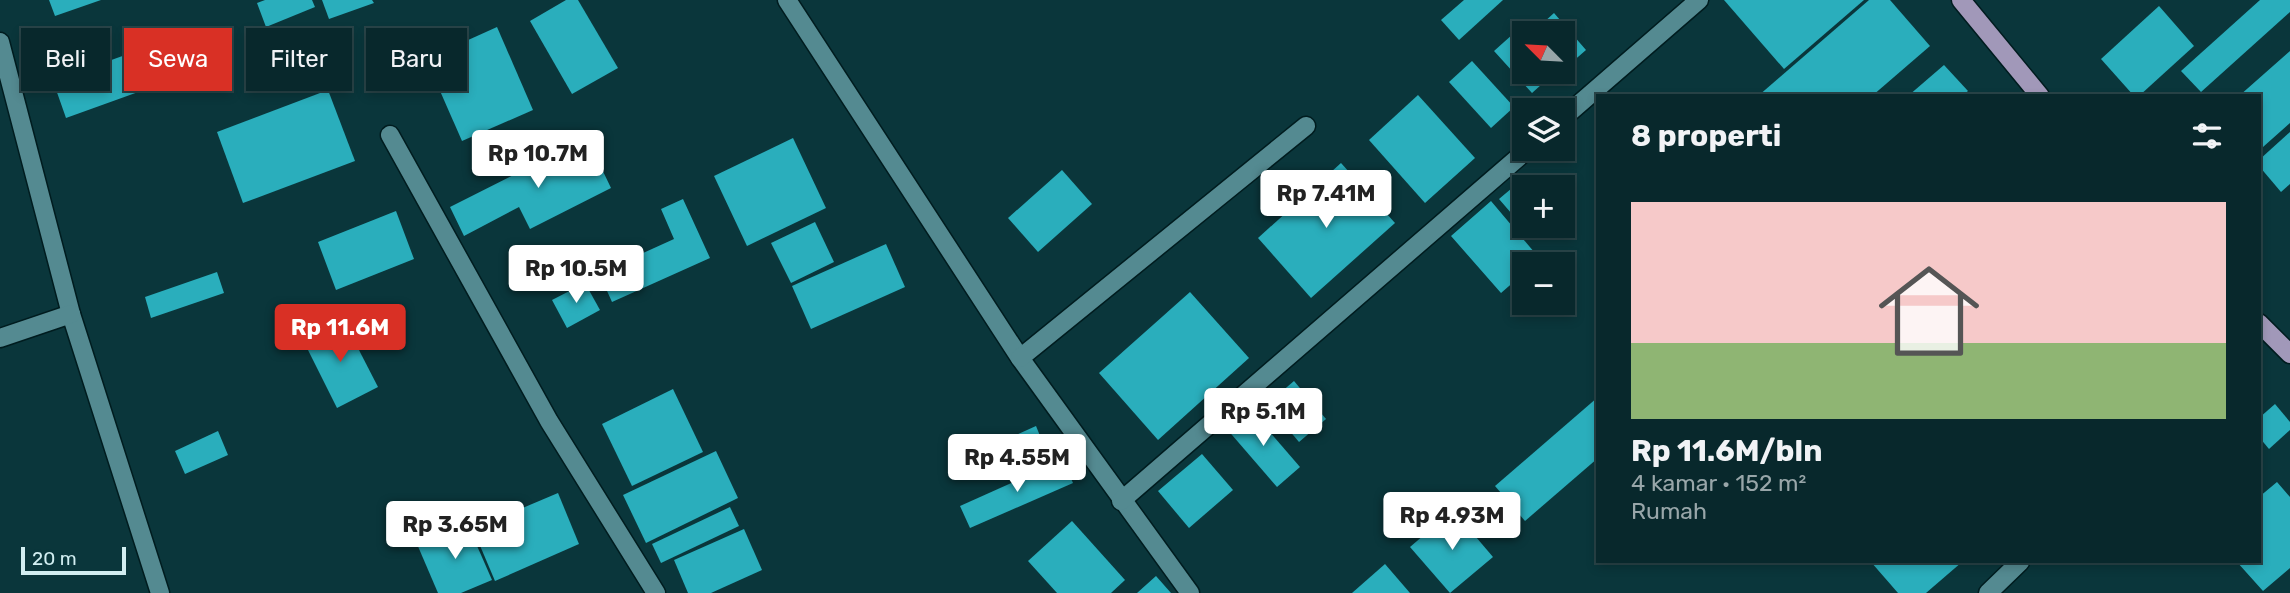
<!DOCTYPE html>
<html lang="id">
<head>
<meta charset="utf-8">
<style>
	:root { --surface:#08282c; --page:#163438; --text:#f1f3f6; --muted:#98a6a9; --line:#294448; --accent:#d93025 }
	body { margin:0; font-family:Rubik,sans-serif; background:var(--page); color:var(--text); height:100vh; display:flex; flex-direction:column; font-size:26px; white-space:nowrap }
	* { box-sizing:border-box; margin:0 }
	p { font-size:23px; color:var(--muted) }
	.icon { flex:none; width:38px; height:38px; fill:none; stroke:currentColor; stroke-width:2; stroke-linecap:round; stroke-linejoin:round }
	.map { position:relative; flex:1; overflow:hidden }
	.drawer { position:absolute; left:1596px; top:94px; width:665px; height:469px; display:flex; flex-direction:column; background:var(--surface); border-radius:0px; box-shadow:0 4px 10px #0003,0 0 0 2px var(--line) }
	.drawer>* { flex:none }
	.banner { position:absolute; left:21px; top:28px; width:665px; height:63px; display:flex; gap:14px }
	.needle { width:46px; rotate:294deg }
	.tools { position:absolute; left:1512px; top:21px; display:grid; gap:14px }
	.tools a { display:grid; place-items:center; width:63px; height:63px; border-radius:0px; background:var(--surface); box-shadow:0 4px 10px #0003,0 0 0 2px var(--line); font-size:35px }
	.scale { position:absolute; left:21px; bottom:18px; width:105px; box-sizing:border-box; padding-left:7px; border:4px solid #d2eef1; border-top:0; font-size:19px; line-height:24px; white-space:nowrap; color:#d2eef1; -webkit-text-stroke:5px #0a363b; paint-order:stroke }
	.price { position:absolute; translate:-50% -60px; padding:0 16px; border-radius:7px; background:#fff; color:#222; font-size:23px; line-height:46px; filter:drop-shadow(0 2px 4px #0008) }
	.price::after { content:''; position:absolute; left:50%; top:42px; width:21px; height:16px; margin-left:-10px; background:inherit; clip-path:polygon(0 0,100% 0,50% 100%) }
	.price.current { background:var(--accent); color:#fff }
	ul { padding:0; list-style:none }
	li { display:grid; align-content:center; gap:14px; height:371px; padding:0 35px }
	li+li { border-top:2px solid var(--line) }
	li span { display:grid; place-items:center; height:217px; border-radius:0px; color:#555 }
	li>.icon { margin-inline-start:auto }
	span .icon { width:126px; height:126px; fill:#fffc; stroke-width:1 }
	li b { font-size:30px }
	h2 { display:flex; justify-content:space-between; align-items:center; height:84px; padding:0 35px; font-size:30px }
	.chip { padding:0 24px; border-radius:0px; background:var(--surface); box-shadow:0 4px 10px #0003,0 0 0 2px var(--line); font-size:24px; line-height:63px }
	.chip.current { background:var(--accent); color:#fff }
	.map>svg:first-child { display:block }
	.building { fill:#2aaebc }
	.lines { fill:none; stroke-linecap:round; stroke-linejoin:round }
	.street-casing { stroke:#001c1f; stroke-width:21 }
	.primary-casing { stroke:#001c1f; stroke-width:21 }
	.street { stroke:#548a91; stroke-width:18 }
	.primary { stroke:#a198b9; stroke-width:18 }
</style>
</head>
<body>
<div class="map">
<svg width="2290" height="593" viewBox="0 0 2290 593">
	<rect width="100%" height="100%" fill="#0a363b"/>
	<g class="building">
		<path d="M 49,0 L 101,0 L 55,16 Z"/>
		<path d="M 265,0 L 312,0 L 315,7 L 266,27 L 257,3 Z"/>
		<path d="M 322,0 L 372,0 L 374,3 L 329,19 Z"/>
		<path d="M 566,0 L 578,0 L 618,68 L 572,94 L 530,21 Z"/>
		<path d="M 1464,0 L 1503,0 L 1459,40 L 1441,20 Z"/>
		<path d="M 1724,0 L 1864,0 L 1784,69 Z"/>
		<path d="M 1869,0 L 1890,0 L 1930,46 L 1872,96 L 1758,96 Z"/>
		<path d="M 2260,0 L 2290,0 L 2290,12 L 2201,92 L 2181,71 Z"/>
		<path d="M 2159,6 L 2194,46 L 2139,96 L 2134,96 L 2101,59 Z"/>
		<path d="M 1554,13 L 1586,50 L 1563,70 L 1563,33 L 1532,33 Z"/>
		<path d="M 497,27 L 533,110 L 462,141 L 426,59 Z"/>
		<path d="M 1513,34 L 1524,46 L 1524,72 L 1547,72 L 1551,76 L 1532,93 L 1494,51 Z"/>
		<path d="M 2290,51 L 2290,123 L 2263,147 L 2259,142 L 2259,96 L 2239,96 Z"/>
		<path d="M 128,54 L 141,91 L 66,118 L 53,81 Z"/>
		<path d="M 1472,61 L 1514,107 L 1491,128 L 1449,82 Z"/>
		<path d="M 1944,65 L 1968,91 L 1962,96 L 1908,96 Z"/>
		<path d="M 328,90 L 355,161 L 243,203 L 217,132 Z"/>
		<path d="M 1418,95 L 1475,158 L 1425,203 L 1369,140 Z"/>
		<path d="M 2290,132 L 2290,184 L 2281,192 L 2259,166 L 2259,160 Z"/>
		<path d="M 587,138 L 611,188 L 530,229 L 519,207 L 464,236 L 450,207 Z"/>
		<path d="M 793,138 L 826,208 L 747,246 L 714,176 Z"/>
		<path d="M 1341,163 L 1395,223 L 1311,298 L 1258,238 Z"/>
		<path d="M 1062,170 L 1092,204 L 1038,252 L 1008,218 Z"/>
		<path d="M 1530,173 L 1542,187 L 1524,187 L 1524,226 L 1542,226 L 1531,236 L 1499,199 Z"/>
		<path d="M 683,199 L 710,258 L 612,302 L 599,273 L 674,239 L 661,209 Z"/>
		<path d="M 1491,201 L 1540,259 L 1534,264 L 1524,264 L 1524,273 L 1501,293 L 1451,236 Z"/>
		<path d="M 396,211 L 414,259 L 336,290 L 318,242 Z"/>
		<path d="M 815,222 L 834,262 L 791,283 L 771,243 Z"/>
		<path d="M 886,244 L 905,287 L 811,329 L 792,286 Z"/>
		<path d="M 217,272 L 224,293 L 151,318 L 145,297 Z"/>
		<path d="M 585,283 L 600,310 L 567,328 L 552,300 Z"/>
		<path d="M 1190,292 L 1249,358 L 1158,440 L 1099,373 Z"/>
		<path d="M 343,319 L 378,387 L 337,408 L 303,340 Z"/>
		<path d="M 1294,381 L 1326,419 L 1299,442 L 1267,404 Z"/>
		<path d="M 673,389 L 703,452 L 632,486 L 602,424 Z"/>
		<path d="M 1598,397 L 1598,458 L 1525,521 L 1495,486 Z"/>
		<path d="M 2275,404 L 2290,422 L 2290,430 L 2269,449 L 2259,437 L 2259,418 Z"/>
		<path d="M 1249,408 L 1300,467 L 1277,487 L 1226,428 Z"/>
		<path d="M 1036,426 L 1045,448 L 974,480 L 965,458 Z"/>
		<path d="M 218,431 L 228,455 L 185,474 L 175,451 Z"/>
		<path d="M 716,451 L 738,498 L 646,543 L 623,495 Z"/>
		<path d="M 1202,454 L 1233,490 L 1189,528 L 1158,491 Z"/>
		<path d="M 1063,460 L 1073,483 L 970,528 L 960,506 Z"/>
		<path d="M 2277,482 L 2290,497 L 2290,568 L 2263,591 L 2237,562 L 2259,562 L 2259,497 Z"/>
		<path d="M 558,493 L 579,544 L 495,581 L 473,529 Z"/>
		<path d="M 1485,495 L 1503,516 L 1488,529 L 1470,507 Z"/>
		<path d="M 730,507 L 739,526 L 661,563 L 652,544 Z"/>
		<path d="M 1453,510 L 1493,557 L 1450,593 L 1410,547 Z"/>
		<path d="M 1072,521 L 1125,580 L 1111,593 L 1057,593 L 1028,561 Z"/>
		<path d="M 467,523 L 492,580 L 461,593 L 438,593 L 417,544 Z"/>
		<path d="M 744,529 L 762,570 L 711,593 L 688,593 L 674,560 Z"/>
		<path d="M 1871,562 L 1962,562 L 1926,593 L 1898,593 Z"/>
		<path d="M 1385,564 L 1410,593 L 1352,593 Z"/>
		<path d="M 1156,576 L 1171,593 L 1137,593 Z"/>
	</g>
	<g class="lines">
		<g class="street-casing">
			<g id="street">
				<path d="M 787,0 L 1020,358 L 1190,593"/>
				<path d="M 0,42 L 71,314 L 160,593"/>
				<path d="M 1563,118 L 1699,0"/>
				<path d="M 390,135 L 549,421 L 656,593"/>
				<path d="M 0,338 L 71,314"/>
				<path d="M 1020,358 L 1306,126"/>
				<path d="M 1121,501 L 1528,149"/>
				<path d="M 1988,593 L 2020,562"/>
			</g>
		</g>
		<g class="primary-casing">
			<g id="primary">
				<path d="M 1961,0 L 2040,96"/>
				<path d="M 2259,323 L 2290,354"/>
			</g>
		</g>
		<use href="#street" class="street"/>
		<use href="#primary" class="primary"/>
	</g>
</svg>
<div class="tools">
<a><svg class="needle" viewBox="-14 -14 28 28"><path d="M0-13l5 13h-10z" fill="#e53935"/><path d="M0 13l5-13h-10z" fill="#98a6a9"/></svg></a>
<a><svg class="icon" aria-label="layers" viewBox="0 0 24 24"><path d="M12 4l9 5-9 5-9-5zM3 14l9 5 9-5"/></svg></a>
<a>+</a>
<a>−</a>
</div>
<div class="scale">20 m</div>
<b class="price" style="left:538px;top:190px">Rp 10.7M</b>
<b class="price" style="left:1326px;top:230px">Rp 7.41M</b>
<b class="price" style="left:576px;top:305px">Rp 10.5M</b>
<b class="price current" style="left:340px;top:364px">Rp 11.6M</b>
<b class="price" style="left:1263px;top:448px">Rp 5.1M</b>
<b class="price" style="left:1017px;top:494px">Rp 4.55M</b>
<b class="price" style="left:1452px;top:552px">Rp 4.93M</b>
<b class="price" style="left:455px;top:561px">Rp 3.65M</b>
<div class="banner">
<a class="chip">Beli</a>
<a class="chip current">Sewa</a>
<a class="chip">Filter</a>
<a class="chip">Baru</a>
</div>
<section class="drawer">
<h2>8 properti<svg class="icon" aria-label="filters" viewBox="0 0 24 24"><path d="M4 7h16M4 17h16"/><circle cx="9" cy="7" r="2"/><circle cx="15" cy="17" r="2"/></svg></h2>
<ul>
<li><span style="background:linear-gradient(#f6c9c9 65%,#8fb573 0)"><svg class="icon" aria-label="home" viewBox="0 0 24 24"><path d="M3 11l9-7 9 7M6 9v11h12V9"/></svg></span><div><b>Rp 11.6M/bln</b><p>4 kamar · 152 m²</p><p>Rumah</p></div></li>
</ul>
</section>
</div>
</body>
</html>
